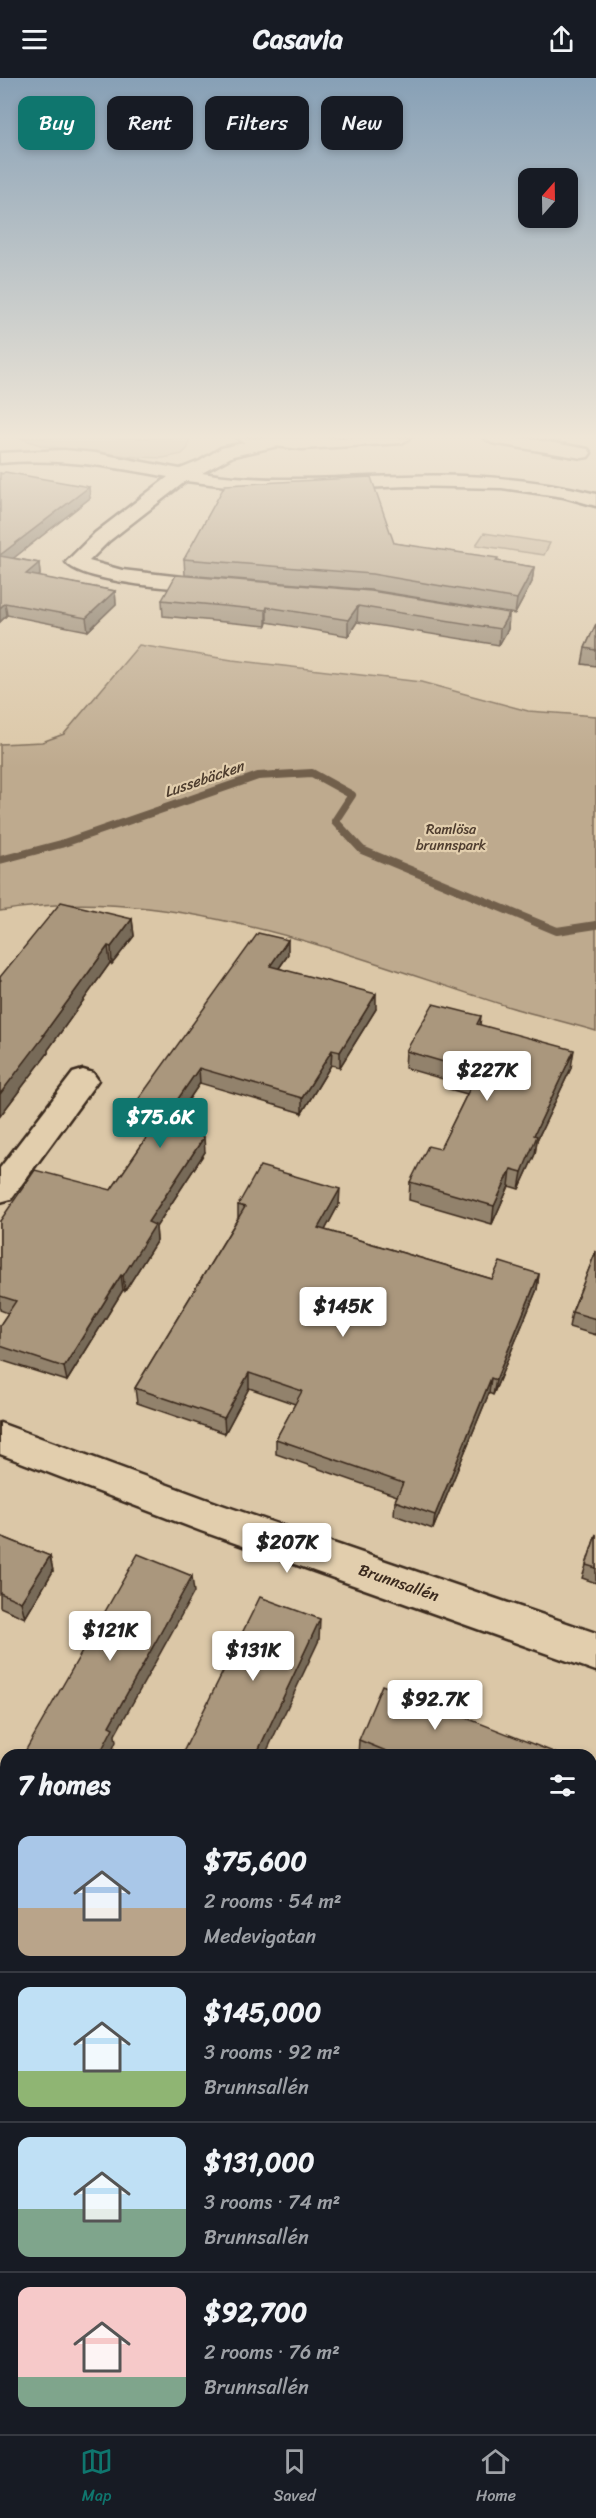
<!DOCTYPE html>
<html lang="en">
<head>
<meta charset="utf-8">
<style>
	:root { --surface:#171b24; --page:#242831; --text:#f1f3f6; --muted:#9ea1a6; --line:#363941; --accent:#0f766e }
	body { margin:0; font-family:Sriracha,sans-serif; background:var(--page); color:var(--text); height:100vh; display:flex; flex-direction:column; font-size:22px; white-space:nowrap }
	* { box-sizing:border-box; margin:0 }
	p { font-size:20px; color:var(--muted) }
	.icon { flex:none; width:33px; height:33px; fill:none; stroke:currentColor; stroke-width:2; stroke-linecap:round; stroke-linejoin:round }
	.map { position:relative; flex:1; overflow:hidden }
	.panel { position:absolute; left:0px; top:1671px; width:597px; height:686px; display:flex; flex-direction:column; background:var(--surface); border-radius:18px 18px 0 0; box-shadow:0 3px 9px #0003 }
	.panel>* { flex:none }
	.banner { position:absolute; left:18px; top:18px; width:561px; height:54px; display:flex; gap:12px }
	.needle { width:39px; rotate:20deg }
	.fabs { position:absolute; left:518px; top:90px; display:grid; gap:12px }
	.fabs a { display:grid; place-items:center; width:60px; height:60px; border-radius:12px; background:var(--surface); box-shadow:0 3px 9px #0003; font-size:30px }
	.price { position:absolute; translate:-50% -51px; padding:0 14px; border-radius:6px; background:#fff; color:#222; font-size:20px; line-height:39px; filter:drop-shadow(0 2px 3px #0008) }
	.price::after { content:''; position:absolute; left:50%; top:36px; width:18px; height:14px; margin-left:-9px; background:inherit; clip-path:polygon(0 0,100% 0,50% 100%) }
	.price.on { background:var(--accent); color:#fff }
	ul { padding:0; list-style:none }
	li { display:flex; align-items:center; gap:18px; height:150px; padding:0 18px }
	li+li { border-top:2px solid var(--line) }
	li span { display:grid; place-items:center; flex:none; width:168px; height:120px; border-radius:12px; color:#555 }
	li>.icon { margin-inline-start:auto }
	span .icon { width:72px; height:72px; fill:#fffc; stroke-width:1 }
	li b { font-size:26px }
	h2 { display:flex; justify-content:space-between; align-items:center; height:72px; padding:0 18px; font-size:26px }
	.pill { padding:0 21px; border-radius:12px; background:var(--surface); box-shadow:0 3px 9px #0003; font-size:21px; line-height:54px }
	.pill.on { background:var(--accent); color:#fff }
	header { display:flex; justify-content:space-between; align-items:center; height:78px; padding:0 18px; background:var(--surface); font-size:27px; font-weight:800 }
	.dock { display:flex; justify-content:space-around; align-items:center; height:84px; border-top:2px solid var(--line); background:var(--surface); font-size:16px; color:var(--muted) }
	.dock a { display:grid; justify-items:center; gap:3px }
	.dock .on { color:var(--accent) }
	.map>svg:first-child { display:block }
	.green { fill:#beaa8e; stroke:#7c6a56; stroke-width:1.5 }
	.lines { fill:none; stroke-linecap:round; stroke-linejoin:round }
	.stream { stroke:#715f4c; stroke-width:8 }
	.minor-casing { stroke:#3b2a1e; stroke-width:5 }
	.secondary-casing { stroke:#3b2a1e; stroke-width:5 }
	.minor { fill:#e2cead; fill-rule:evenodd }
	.secondary { fill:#e2cead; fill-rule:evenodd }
	.wall { fill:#92826c; stroke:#3b2a1e; stroke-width:1.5 }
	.shaded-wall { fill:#776a58; stroke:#3b2a1e; stroke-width:1.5 }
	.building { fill:#aa977d; stroke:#3b2a1e; stroke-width:1.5 }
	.labels { text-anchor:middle; stroke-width:4.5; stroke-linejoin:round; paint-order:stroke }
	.far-park-label { font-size:14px; fill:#4f3d2f; stroke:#e2cead }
	.far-water-label { font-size:15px; font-style:italic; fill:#4d3c2d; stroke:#e2cead }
	.street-label { font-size:16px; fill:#3b2a1e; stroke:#e2cead }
</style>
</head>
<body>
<header><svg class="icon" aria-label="menu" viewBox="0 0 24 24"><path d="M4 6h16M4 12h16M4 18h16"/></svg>Casavia<svg class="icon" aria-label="share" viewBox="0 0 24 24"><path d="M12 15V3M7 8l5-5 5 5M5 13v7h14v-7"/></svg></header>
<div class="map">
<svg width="596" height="2356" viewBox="0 0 596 2356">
	<rect width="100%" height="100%" fill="#dbc7a7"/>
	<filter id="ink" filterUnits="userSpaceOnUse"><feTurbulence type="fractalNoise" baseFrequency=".0167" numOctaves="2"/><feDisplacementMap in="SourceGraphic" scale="12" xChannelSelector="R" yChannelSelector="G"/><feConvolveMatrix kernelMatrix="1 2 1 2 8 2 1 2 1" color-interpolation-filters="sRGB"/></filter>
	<g filter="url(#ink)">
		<g class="green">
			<path d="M 20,360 L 189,360 L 188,370 L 182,376 L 163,380 L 137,379 L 43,368 Z"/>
			<path d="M 484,455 L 550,465 L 544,477 L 476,467 Z"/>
			<path d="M 139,567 L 232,582 L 421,604 L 528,633 L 596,638 L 596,953 C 568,945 540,938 513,930 C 351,879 173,803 0,833 L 0,666 L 42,664 L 64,656 Z"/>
		</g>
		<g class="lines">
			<path class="stream" d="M 0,782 L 61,766 L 258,698 L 312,695 L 352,717 L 335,743 L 362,772 L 557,853 L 596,847"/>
			<g class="minor-casing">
				<g id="minor">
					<path d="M 265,360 L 278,360 L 281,364 L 278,368 L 233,378 L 202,395 C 271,406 337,399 406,398 C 471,396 533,400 596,416 L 596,428 L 564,419 L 502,410 L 407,408 L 275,414 L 186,403 L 109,463 L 89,483 L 122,492 L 225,504 L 228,508 L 225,512 L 218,514 C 189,511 82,506 66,484 L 95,455 L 168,399 C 111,388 58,380 0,385 L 0,375 L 64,372 L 95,375 L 180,391 L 200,383 L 221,370 Z"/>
					<path d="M 83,992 L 93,995 L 98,1002 L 93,1009 L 11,1121 L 0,1124 L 0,1090 L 73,995 Z"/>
					<path d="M 0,1345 L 222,1427 L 596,1555 L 596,1593 L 201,1453 L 0,1376 Z"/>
				</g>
			</g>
			<g class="secondary-casing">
				<g id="secondary">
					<path d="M 237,360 L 410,360 L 402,365 L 302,371 L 245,365 Z"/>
					<path d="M 484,360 L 526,360 L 582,370 L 588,371 L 591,375 L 588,379 L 582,380 L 492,365 Z"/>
				</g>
			</g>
			<use href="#minor" class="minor"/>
			<use href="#secondary" class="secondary"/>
		</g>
		<g class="wall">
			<path d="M 0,395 L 90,420 L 13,480 L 39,485 L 40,497 L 38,499 L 115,513 L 116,526 L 88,553 L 7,537 L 0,544 Z"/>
			<path d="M 394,465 L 497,483 L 534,489 L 532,504 L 515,536 L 509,535 L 508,551 L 499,567 L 357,544 L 348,558 L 267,544 L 266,548 L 163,538 L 162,522 L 475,529 L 371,512 L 185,497 L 184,481 Z"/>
			<path d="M 596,546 L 596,588 L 582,586 L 585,570 Z"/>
			<path d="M 132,841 L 134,858 L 112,886 L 110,885 L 48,972 L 48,975 L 0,1038 L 0,899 Z"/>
			<path d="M 288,877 L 279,890 L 376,931 L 340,989 L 331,987 L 302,1035 L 200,1005 L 170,1049 L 205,1074 L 156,1149 L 157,1162 L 125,1213 L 123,1212 L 67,1303 L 0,1282 L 0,1247 L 8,1235 L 0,1232 L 0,1143 L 111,1112 L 147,1059 L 127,1055 L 125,1040 Z"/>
			<path d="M 481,938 L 480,947 L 571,990 L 537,1062 L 535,1076 L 519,1111 L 509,1108 L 492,1146 L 409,1122 L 410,1104 L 440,1071 L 467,1016 L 449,1011 L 450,1003 L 405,990 L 406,973 Z"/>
			<path d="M 339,1126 L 325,1152 L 492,1201 L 539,1196 L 537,1211 L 493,1317 L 489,1315 L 433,1451 L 394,1437 L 395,1423 L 397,1418 L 276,1376 L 276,1361 L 295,1326 L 249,1310 L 225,1355 L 137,1325 L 135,1310 L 238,1140 L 238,1127 Z"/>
			<path d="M 596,1173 L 596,1257 L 569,1249 L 572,1234 Z"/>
			<path d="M 596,1456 L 596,1505 L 582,1500 Z"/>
			<path d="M 0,1458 L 50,1478 L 53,1493 L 25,1540 L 0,1529 Z"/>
			<path d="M 359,1662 L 561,1677 L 358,1677 Z"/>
			<path d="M 478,2350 L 591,2350 L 596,2356 L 476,2356 Z"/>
		</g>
		<g class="shaded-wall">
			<path d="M 89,409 L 90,420 L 1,490 L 0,477 Z"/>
			<path d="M 39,485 L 40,497 L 27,509 L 26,496 Z"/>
			<path d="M 534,489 L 532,504 L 515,536 L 517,521 Z"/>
			<path d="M 115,513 L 116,526 L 88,553 L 86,540 Z"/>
			<path d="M 5,525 L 7,537 L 0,544 L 0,530 Z"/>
			<path d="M 358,528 L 357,544 L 348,558 L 348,542 Z"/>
			<path d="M 267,529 L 267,544 L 266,548 L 266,532 Z"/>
			<path d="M 509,535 L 508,551 L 499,567 L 500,551 Z"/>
			<path d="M 132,841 L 134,858 L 112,886 L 111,869 Z"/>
			<path d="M 288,862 L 288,877 L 270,903 L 270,888 Z"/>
			<path d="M 108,868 L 110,885 L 48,972 L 48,975 L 0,1038 L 0,1016 Z"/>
			<path d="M 376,916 L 376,931 L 340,989 L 340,974 Z"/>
			<path d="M 332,972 L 331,987 L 302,1035 L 302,1020 Z"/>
			<path d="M 574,972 L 571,990 L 537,1062 L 535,1076 L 519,1111 L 522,1094 L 534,1057 Z"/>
			<path d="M 199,990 L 200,1005 L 162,1061 L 160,1047 Z"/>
			<path d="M 204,1059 L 205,1074 L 156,1149 L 157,1162 L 125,1213 L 123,1198 L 148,1144 Z"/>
			<path d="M 511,1091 L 509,1108 L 492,1146 L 494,1128 Z"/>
			<path d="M 340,1111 L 339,1126 L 318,1165 L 318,1150 Z"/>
			<path d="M 539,1196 L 537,1211 L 493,1317 L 496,1302 Z"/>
			<path d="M 121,1197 L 123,1212 L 67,1303 L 64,1289 Z"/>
			<path d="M 249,1295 L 249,1310 L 225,1355 L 224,1340 Z"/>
			<path d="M 491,1300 L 489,1315 L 433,1451 L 435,1437 Z"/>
			<path d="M 50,1478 L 53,1493 L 25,1540 L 21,1524 Z"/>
			<path d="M 192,1498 L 194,1514 L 115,1657 L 116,1664 L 110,1677 L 99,1677 L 109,1648 Z"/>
			<path d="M 320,1541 L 319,1562 L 265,1677 L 256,1677 Z"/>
			<path d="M 6,1827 L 6,1849 L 0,1860 L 0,1838 Z"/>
			<path d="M 0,2322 L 7,2356 L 2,2356 L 0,2348 Z"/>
		</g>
		<g class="building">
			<path d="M 5,394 L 89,409 L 0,477 L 0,395 L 2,396 Z"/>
			<path d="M 371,399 L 394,465 L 498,480 L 496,483 L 534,489 L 517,521 L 372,496 L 184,481 L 225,407 Z"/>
			<path d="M 0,478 L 39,485 L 26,496 L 115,513 L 86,540 L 5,525 L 0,530 Z"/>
			<path d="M 176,497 L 371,513 L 509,535 L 500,551 L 358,528 L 348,542 L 267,529 L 266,532 L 162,522 Z"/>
			<path d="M 596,546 L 596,572 L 585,570 Z"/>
			<path d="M 61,824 L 132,841 L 111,869 L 108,868 L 43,957 L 45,957 L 0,1016 L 0,903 L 1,902 L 0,901 L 0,899 Z"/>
			<path d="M 258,855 L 288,862 L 270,888 L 376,916 L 340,974 L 332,972 L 302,1020 L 199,990 L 160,1047 L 204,1059 L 148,1144 L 155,1147 L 123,1198 L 121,1197 L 64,1289 L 0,1268 L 0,1247 L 16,1223 L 0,1218 L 0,1143 L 35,1092 L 111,1112 L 156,1046 L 125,1040 Z"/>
			<path d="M 433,926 L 481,938 L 477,946 L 574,972 L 534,1057 L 537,1058 L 522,1094 L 511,1091 L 494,1128 L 410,1104 L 428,1068 L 440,1071 L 475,1000 L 451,994 L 454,987 L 406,973 Z"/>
			<path d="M 260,1088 L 340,1111 L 318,1150 L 492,1201 L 500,1184 L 539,1196 L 496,1302 L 491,1300 L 435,1437 L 395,1423 L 403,1405 L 276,1361 L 302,1313 L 249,1295 L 224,1340 L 135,1310 L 245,1129 L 238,1127 Z"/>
			<path d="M 596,1173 L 596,1241 L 572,1234 Z"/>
			<path d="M 596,1456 L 596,1490 L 586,1487 Z"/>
			<path d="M 0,1458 L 50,1478 L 21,1524 L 0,1515 Z"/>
			<path d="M 138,1476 L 192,1498 L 109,1648 L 113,1650 L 99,1677 L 23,1677 Z"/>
			<path d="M 260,1519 L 320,1541 L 256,1677 L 178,1677 L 180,1673 L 183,1674 Z"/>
			<path d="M 382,1607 L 561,1677 L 396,1677 L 359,1662 Z"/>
			<path d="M 591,1689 L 596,1691 L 596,1910 L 591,1928 Z"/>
			<path d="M 6,1706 L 6,1827 L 0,1838 L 0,1714 L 1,1714 Z"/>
			<path d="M 591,2346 L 596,2348 L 596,2356 L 480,2356 L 481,2350 L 591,2350 Z"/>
			<path d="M 108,2350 L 399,2350 L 397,2356 L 109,2356 Z"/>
		</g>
	</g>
	<linearGradient id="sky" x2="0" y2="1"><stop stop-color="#87a0b6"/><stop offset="0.52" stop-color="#efe6d7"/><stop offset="1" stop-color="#efe6d7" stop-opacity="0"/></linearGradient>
	<rect width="596" height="690" fill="url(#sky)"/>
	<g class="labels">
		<g class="far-park-label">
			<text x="451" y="756">Ramlösa<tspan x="451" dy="16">brunnspark</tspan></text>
		</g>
		<g class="far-water-label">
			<text transform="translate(204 701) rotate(-19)" y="5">Lussebäcken</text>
		</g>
		<g class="street-label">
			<text transform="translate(399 1504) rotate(19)" y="6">Brunnsallén</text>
		</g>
	</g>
</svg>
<div class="fabs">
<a><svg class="needle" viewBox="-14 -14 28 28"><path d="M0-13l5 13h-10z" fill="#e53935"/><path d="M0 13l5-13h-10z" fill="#9ea1a6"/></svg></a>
</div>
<b class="price" style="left:487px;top:1024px">$227K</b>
<b class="price on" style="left:160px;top:1071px">$75.6K</b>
<b class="price" style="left:343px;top:1260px">$145K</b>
<b class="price" style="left:287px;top:1496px">$207K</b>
<b class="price" style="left:110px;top:1584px">$121K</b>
<b class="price" style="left:253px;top:1604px">$131K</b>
<b class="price" style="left:435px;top:1653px">$92.7K</b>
<div class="banner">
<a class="pill on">Buy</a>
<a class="pill">Rent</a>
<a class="pill">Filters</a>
<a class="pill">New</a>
</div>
<section class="panel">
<h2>7 homes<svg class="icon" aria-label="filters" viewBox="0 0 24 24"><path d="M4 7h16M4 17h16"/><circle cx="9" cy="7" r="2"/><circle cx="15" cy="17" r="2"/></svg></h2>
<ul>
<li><span style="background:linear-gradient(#a9c7e8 60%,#b9a48a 0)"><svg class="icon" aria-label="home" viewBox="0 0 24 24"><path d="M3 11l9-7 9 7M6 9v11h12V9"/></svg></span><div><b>$75,600</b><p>2 rooms · 54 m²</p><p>Medevigatan</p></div></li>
<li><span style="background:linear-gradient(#bfe0f5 70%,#8fb573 0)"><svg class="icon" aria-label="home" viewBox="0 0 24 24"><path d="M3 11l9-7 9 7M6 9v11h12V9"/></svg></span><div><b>$145,000</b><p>3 rooms · 92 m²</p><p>Brunnsallén</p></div></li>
<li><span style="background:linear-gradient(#bfe0f5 60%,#7fa58c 0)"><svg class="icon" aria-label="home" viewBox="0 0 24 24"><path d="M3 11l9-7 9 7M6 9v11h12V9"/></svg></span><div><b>$131,000</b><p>3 rooms · 74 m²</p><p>Brunnsallén</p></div></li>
<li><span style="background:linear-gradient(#f6c9c9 75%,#7fa58c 0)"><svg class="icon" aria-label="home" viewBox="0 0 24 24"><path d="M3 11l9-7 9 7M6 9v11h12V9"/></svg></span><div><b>$92,700</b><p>2 rooms · 76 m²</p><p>Brunnsallén</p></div></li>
</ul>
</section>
</div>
<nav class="dock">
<a class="on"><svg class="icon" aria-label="map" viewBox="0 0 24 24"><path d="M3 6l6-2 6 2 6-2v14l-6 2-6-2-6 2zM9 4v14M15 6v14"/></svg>Map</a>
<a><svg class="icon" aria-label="saved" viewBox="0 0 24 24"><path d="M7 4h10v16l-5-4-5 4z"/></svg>Saved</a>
<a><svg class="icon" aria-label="home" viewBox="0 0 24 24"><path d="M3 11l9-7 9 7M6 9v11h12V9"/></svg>Home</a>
</nav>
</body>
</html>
